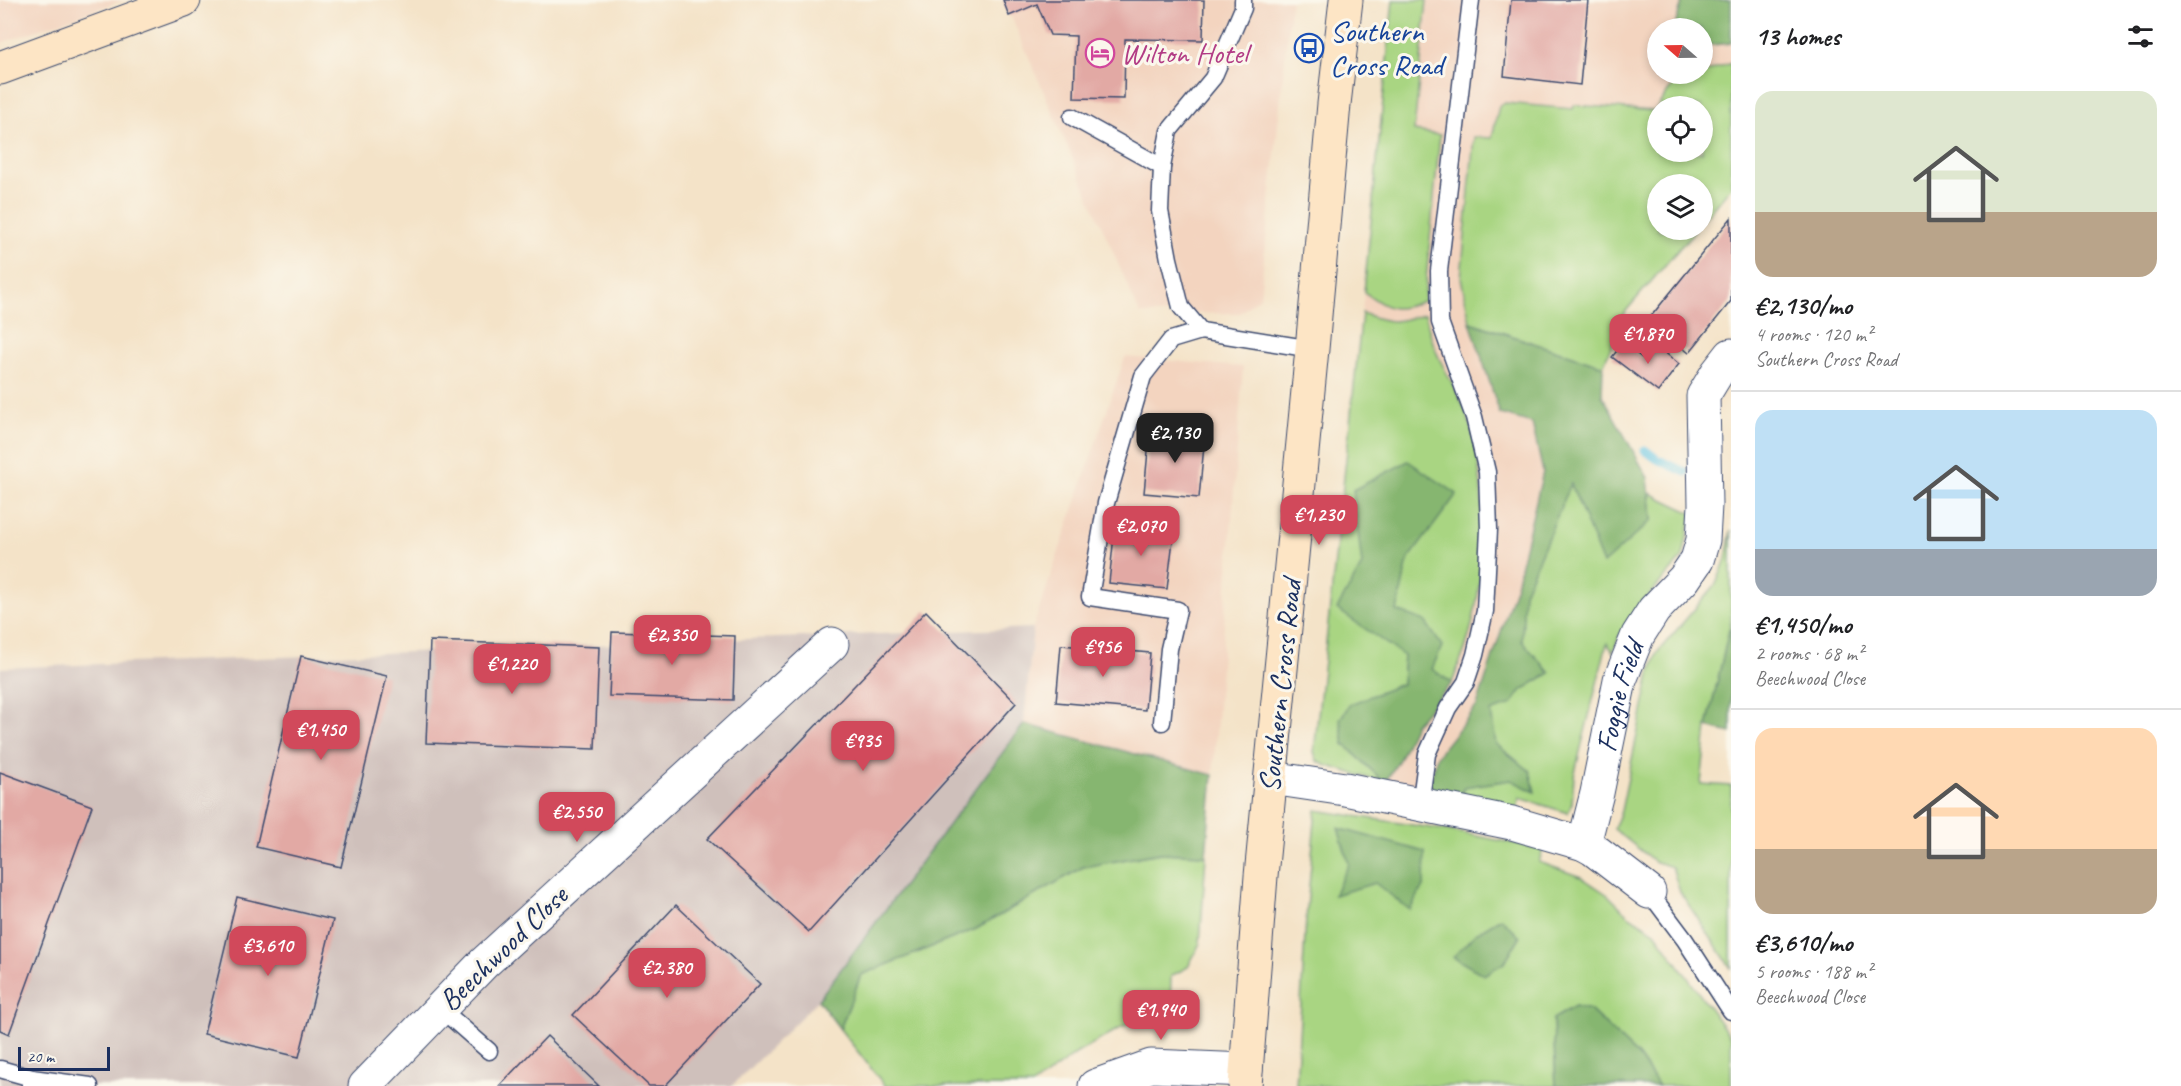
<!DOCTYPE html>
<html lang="en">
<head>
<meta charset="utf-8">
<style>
	:root { --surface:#fff; --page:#f2f2f2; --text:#202124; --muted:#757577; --line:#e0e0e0; --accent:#d1495b }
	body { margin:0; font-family:Caveat,sans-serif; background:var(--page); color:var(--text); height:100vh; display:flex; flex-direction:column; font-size:22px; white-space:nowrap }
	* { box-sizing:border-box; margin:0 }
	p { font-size:20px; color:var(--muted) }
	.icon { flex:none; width:33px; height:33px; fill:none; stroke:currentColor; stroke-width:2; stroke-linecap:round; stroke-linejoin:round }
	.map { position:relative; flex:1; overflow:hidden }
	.panel { display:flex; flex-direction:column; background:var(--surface); width:450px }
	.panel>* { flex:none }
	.needle { width:39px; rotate:290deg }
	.buttons { position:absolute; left:1647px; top:18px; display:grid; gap:12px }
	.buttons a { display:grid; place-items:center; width:66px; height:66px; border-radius:50%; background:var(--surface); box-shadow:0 3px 9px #0003; font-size:30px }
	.scale { position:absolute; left:18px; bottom:15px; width:92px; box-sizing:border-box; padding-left:6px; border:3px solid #1b2f5e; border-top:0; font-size:16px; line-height:21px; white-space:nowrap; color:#1b2f5e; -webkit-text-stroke:4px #fbf7ec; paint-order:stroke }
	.price { position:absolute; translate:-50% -51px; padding:0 14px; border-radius:12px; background:var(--accent); color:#fff; font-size:20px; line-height:39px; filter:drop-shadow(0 2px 3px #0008) }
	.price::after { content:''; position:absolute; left:50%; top:36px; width:18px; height:14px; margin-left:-9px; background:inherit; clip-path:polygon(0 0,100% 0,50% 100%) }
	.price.selected { background:#222; color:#fff }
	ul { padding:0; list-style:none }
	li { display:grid; align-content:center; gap:12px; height:318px; padding:0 24px }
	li+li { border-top:2px solid var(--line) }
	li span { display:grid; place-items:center; height:186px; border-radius:18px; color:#555 }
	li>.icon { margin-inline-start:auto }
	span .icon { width:108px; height:108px; fill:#fffc; stroke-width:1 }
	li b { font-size:26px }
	h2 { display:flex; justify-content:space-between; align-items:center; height:72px; padding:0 24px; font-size:26px }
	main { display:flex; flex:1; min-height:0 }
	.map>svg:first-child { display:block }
	.built { fill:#f3d4bf; fill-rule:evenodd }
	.industrial { fill:#cfc0bb }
	.green { fill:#a9d582; stroke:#628270; stroke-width:1.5; fill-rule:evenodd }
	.forest { fill:#86b670; stroke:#507267; stroke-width:1.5 }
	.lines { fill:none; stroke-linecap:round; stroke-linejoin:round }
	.stream { stroke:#65c5e3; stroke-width:9 }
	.building { fill:#e2a9a4 }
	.lane-casing { stroke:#3c4a6e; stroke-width:19 }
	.street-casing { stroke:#3c4a6e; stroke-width:35 }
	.secondary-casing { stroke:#3c4a6e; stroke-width:35 }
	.lane { stroke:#fff; stroke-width:16 }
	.street { stroke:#fff; stroke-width:33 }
	.secondary { stroke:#fde5c5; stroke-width:33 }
	.labels { text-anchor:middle; stroke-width:6; stroke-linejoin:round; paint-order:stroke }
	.transit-label { font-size:30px; fill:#164399; stroke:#fbf7ec; text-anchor:start }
	.hotel-label { font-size:30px; fill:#b23c85; stroke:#fbf7ec; text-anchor:start }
	.street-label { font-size:30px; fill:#1b2f5e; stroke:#fbf7ec }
</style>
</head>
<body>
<main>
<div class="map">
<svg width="1731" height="1086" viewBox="0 0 1731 1086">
	<rect width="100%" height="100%" fill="#fbf7ec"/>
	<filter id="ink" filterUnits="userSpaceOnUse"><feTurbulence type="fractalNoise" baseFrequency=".0167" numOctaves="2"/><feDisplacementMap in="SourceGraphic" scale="12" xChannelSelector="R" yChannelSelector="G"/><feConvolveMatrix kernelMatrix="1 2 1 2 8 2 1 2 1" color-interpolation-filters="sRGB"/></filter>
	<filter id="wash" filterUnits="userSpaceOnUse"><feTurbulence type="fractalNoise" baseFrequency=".008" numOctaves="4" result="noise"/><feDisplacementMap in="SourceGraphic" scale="24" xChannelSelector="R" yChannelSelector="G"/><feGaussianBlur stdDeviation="1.35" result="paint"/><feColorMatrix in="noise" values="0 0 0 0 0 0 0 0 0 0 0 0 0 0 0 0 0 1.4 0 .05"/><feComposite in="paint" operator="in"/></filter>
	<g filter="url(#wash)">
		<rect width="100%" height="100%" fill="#f4e3c8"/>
		<g class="built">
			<path d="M 0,0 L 124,0 L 0,43 Z"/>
			<path d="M 1004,0 L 1291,0 L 1260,297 L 1240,313 L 1140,314 Z"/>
			<path d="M 1393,0 L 1731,0 L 1731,187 L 1703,220 L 1702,184 L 1658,184 L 1658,230 L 1695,230 L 1626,311 L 1603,366 L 1602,395 L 1461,801 L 1325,765 L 1317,761 L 1314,752 L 1362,313 ZM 1658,28 L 1702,28 L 1702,74 L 1658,74 ZM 1658,106 L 1702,106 L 1702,152 L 1658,152 Z"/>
			<path d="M 1125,357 L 1243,367 L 1213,775 L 1024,724 L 1033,628 Z"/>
		</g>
		<path class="industrial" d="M 1033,628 L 1024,724 L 818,1000 L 732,1086 L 0,1086 L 0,668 Z"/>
		<g class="green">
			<path d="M 1393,0 L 1427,0 L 1414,131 L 1440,135 L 1424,301 C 1392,312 1392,311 1364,292 Z"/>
			<path d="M 1731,63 L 1731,187 L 1703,220 L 1702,184 L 1658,184 L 1658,230 L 1695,230 L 1626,311 L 1603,366 L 1470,322 L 1461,278 L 1474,137 L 1492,138 L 1499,106 L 1505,103 L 1573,109 L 1574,105 L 1654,111 L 1674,84 ZM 1658,106 L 1702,106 L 1702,152 L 1658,152 Z"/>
			<path d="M 1362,313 C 1391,324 1395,323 1425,314 C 1429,330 1433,347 1441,362 C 1450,380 1460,396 1467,415 C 1489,481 1487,583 1465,649 C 1461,660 1456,672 1452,683 L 1404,656 L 1402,684 L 1351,704 L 1341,719 L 1344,744 L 1385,783 L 1325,765 L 1317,761 L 1314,752 Z"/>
			<path d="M 1571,483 L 1652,520 L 1650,493 L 1692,513 L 1683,557 L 1635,611 L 1620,634 L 1613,652 L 1607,643 L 1574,776 L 1572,803 L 1568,813 L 1520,798 L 1517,808 L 1461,801 L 1524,573 Z"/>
			<path d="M 1731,530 L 1731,622 L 1707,727 L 1701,784 L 1731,786 L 1731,968 L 1680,892 L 1672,867 L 1654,861 L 1614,829 L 1621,811 L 1650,674 L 1657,653 L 1716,584 L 1726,559 Z"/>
			<path d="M 1316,810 L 1451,831 L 1543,849 L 1539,862 L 1581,877 L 1608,895 L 1628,915 L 1655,932 L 1731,1038 L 1731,1086 L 1659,1086 L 1639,1057 L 1590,1010 L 1575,1006 L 1553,1019 L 1556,1086 L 1296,1086 L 1306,919 Z"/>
			<path d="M 1160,853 L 1206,855 L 1200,943 L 1188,967 L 1171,976 L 1170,1009 L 1146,1013 L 1077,1053 L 1032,1086 L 885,1086 L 840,1029 L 861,975 L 976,929 L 1083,867 Z"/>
		</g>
		<g class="forest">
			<path d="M 1683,0 L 1731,0 L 1731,43 L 1703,46 L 1702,28 L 1674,28 Z"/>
			<path d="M 1470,322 L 1603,366 L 1602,395 L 1648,478 L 1652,520 L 1603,564 L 1571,484 L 1524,593 L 1522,641 L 1550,673 L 1522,690 L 1512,704 L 1491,712 L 1496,744 L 1530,771 L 1535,792 L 1511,780 L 1464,787 L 1461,801 L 1428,789 L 1437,756 L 1477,706 L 1516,585 L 1543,472 L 1532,423 L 1500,414 Z"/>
			<path d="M 1408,461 L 1457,494 L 1408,560 L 1397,611 L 1425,621 L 1442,646 L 1432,669 L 1452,683 L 1415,724 L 1400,758 L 1385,783 L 1344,744 L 1340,719 L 1350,704 L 1402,684 L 1404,656 L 1337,609 L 1362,565 L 1353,490 Z"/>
			<path d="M 1731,622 L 1731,733 L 1707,727 Z"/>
			<path d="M 1024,724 L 1213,775 L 1206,855 L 1160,853 L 1083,867 L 976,929 L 861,975 L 840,1029 L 818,1000 Z"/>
			<path d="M 1338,828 L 1425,852 L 1424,885 L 1410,910 L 1375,883 L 1334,895 L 1349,864 Z"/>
			<path d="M 1501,918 L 1520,937 L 1504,963 L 1484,975 L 1453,957 L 1476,933 Z"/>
			<path d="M 1575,1006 L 1590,1010 L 1639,1057 L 1659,1086 L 1556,1086 L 1553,1019 Z"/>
		</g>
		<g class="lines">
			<path class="stream" d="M 1645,450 L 1657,459 L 1685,472"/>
		</g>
		<g id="blocks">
			<g class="building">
				<path d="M 1003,0 L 1204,0 L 1203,40 L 1125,39 L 1124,99 L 1074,98 L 1076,36 L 1050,35 L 1037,4 L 1009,16 Z"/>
				<path d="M 1511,0 L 1588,0 L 1580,85 L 1504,76 Z"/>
				<path d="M 1731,218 L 1731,301 L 1689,353 L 1648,320 Z"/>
				<path d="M 1623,343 L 1642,358 L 1653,343 L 1679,364 L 1658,392 L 1612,357 Z"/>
				<path d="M 1150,430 L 1205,435 L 1199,498 L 1144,493 Z"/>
				<path d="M 1115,526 L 1174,532 L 1167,589 L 1109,583 Z"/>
				<path d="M 926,611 L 1016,703 L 809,932 L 707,839 Z"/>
				<path d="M 612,632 L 735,636 L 733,700 L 609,696 Z"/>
				<path d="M 430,641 L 599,647 L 595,749 L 426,743 Z"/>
				<path d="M 1061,645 L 1150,653 L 1145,710 L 1056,702 Z"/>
				<path d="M 301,656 L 387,676 L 341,867 L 256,847 Z"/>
				<path d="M 0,772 L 92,806 L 9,1034 L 0,1030 Z"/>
				<path d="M 237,897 L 333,920 L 299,1057 L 204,1034 Z"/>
				<path d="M 676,905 L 760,984 L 665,1086 L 649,1086 L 573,1015 Z"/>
				<path d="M 547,1036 L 599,1086 L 499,1086 Z"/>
			</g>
		</g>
	</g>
	<g filter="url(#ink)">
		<use href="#blocks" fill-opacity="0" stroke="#3c4a6e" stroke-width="1.5"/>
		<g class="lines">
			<g class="lane-casing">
				<g id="lane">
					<path d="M 1243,0 L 1243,8 L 1213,78 L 1169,131 L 1162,167 L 1160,211 L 1169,259 L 1181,307 L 1201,331 L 1312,349"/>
					<path d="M 1072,117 L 1162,167"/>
					<path d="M 1162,722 L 1169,649 L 1178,610 L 1090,597 L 1106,503 L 1143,376 L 1171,340 L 1201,331"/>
					<path d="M 1420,806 L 1427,754 L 1448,708 L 1466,682 L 1475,655 L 1485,611 L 1489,529 L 1487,472 L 1474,417 L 1440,322 L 1439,271 L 1471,0"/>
					<path d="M 1649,892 L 1685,940 L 1731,1011"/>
					<path d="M 440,1008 L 489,1051"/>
					<path d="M 0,1069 L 32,1078 L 30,1086"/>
					<path d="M 32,1078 L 90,1086"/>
				</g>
			</g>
			<g class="street-casing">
				<g id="street">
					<path d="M 1271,778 L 1345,789 L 1512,823 L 1584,844 L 1593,849 L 1649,892"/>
					<path id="s1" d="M 1584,844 L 1597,793 L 1620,680 L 1638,635 L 1654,610 L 1684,579 L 1697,560 L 1703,540 L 1705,505 L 1703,396 L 1717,373 L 1731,355"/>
					<path d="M 365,1086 L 484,963 L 832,644"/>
					<path d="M 1095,1086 L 1151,1066 L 1246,1070"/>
				</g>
			</g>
			<g class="secondary-casing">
				<g id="secondary">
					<path d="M 0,68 L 184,0"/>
					<path d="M 1245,1086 L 1261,876 L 1312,349 L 1334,104 L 1346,0"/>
				</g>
			</g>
			<use href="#lane" class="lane"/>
			<use href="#street" class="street"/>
			<use href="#secondary" class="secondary"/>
		</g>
	</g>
	<defs>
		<g id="bus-ring" transform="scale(1.5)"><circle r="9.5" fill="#fbf7ec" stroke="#1a4fb4" stroke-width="1.5"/><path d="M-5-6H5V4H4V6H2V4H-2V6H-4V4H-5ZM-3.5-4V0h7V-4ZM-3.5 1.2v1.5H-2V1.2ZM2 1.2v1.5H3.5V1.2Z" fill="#1a4fb4"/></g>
		<g id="hotel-ring" transform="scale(1.5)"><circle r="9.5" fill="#fbf7ec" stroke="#d1479c" stroke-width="1.5"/><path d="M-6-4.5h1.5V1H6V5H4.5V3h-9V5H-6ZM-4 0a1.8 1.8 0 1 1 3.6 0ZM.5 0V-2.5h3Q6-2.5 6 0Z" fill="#d1479c"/></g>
	</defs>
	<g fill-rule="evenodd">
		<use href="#bus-ring" x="1309" y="48"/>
		<use href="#hotel-ring" x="1100" y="53"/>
	</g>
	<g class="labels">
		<g class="transit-label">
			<text x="1330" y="41">Southern<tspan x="1330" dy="34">Cross Road</tspan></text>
		</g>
		<g class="hotel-label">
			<text x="1121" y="63">Wilton Hotel</text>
		</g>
		<g class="street-label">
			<text transform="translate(1280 686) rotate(-84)" y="10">Southern Cross Road</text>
			<text dy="10" stroke="none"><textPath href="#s1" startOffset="152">Foggie Field</textPath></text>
			<text transform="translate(503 948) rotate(-44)" y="10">Beechwood Close</text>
		</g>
	</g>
</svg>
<div class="buttons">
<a><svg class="needle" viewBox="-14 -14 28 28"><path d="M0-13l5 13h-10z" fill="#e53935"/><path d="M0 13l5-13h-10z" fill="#757577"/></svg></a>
<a><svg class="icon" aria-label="locate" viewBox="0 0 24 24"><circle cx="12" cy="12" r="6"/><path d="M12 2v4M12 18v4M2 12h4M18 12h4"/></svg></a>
<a><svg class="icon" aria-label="layers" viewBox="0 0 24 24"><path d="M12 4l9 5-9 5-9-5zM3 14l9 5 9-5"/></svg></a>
</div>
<div class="scale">20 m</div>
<b class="price" style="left:1648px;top:365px">€1,870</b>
<b class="price selected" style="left:1175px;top:464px">€2,130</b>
<b class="price" style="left:1319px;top:546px">€1,230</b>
<b class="price" style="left:1141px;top:557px">€2,070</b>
<b class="price" style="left:672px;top:666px">€2,350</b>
<b class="price" style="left:1103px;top:678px">€956</b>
<b class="price" style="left:512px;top:695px">€1,220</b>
<b class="price" style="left:321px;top:761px">€1,450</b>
<b class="price" style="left:863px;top:772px">€935</b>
<b class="price" style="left:577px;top:843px">€2,550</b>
<b class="price" style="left:268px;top:977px">€3,610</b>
<b class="price" style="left:667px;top:999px">€2,380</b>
<b class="price" style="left:1161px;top:1041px">€1,940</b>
</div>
<section class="panel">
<h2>13 homes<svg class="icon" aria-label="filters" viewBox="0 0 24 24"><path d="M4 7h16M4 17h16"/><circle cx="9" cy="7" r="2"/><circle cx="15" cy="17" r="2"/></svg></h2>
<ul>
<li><span style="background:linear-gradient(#dfe7d0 65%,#b9a48a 0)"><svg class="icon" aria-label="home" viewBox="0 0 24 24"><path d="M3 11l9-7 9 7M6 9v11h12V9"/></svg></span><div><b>€2,130/mo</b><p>4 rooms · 120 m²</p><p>Southern Cross Road</p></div></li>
<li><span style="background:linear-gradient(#bfe0f5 75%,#9aa5b1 0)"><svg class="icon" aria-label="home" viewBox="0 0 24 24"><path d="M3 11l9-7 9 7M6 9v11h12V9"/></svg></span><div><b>€1,450/mo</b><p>2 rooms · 68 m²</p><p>Beechwood Close</p></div></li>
<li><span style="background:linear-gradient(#ffd9b3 65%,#b9a48a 0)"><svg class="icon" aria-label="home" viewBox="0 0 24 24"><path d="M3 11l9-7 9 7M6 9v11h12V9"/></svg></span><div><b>€3,610/mo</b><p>5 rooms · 188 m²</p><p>Beechwood Close</p></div></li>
</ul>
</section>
</main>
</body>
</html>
